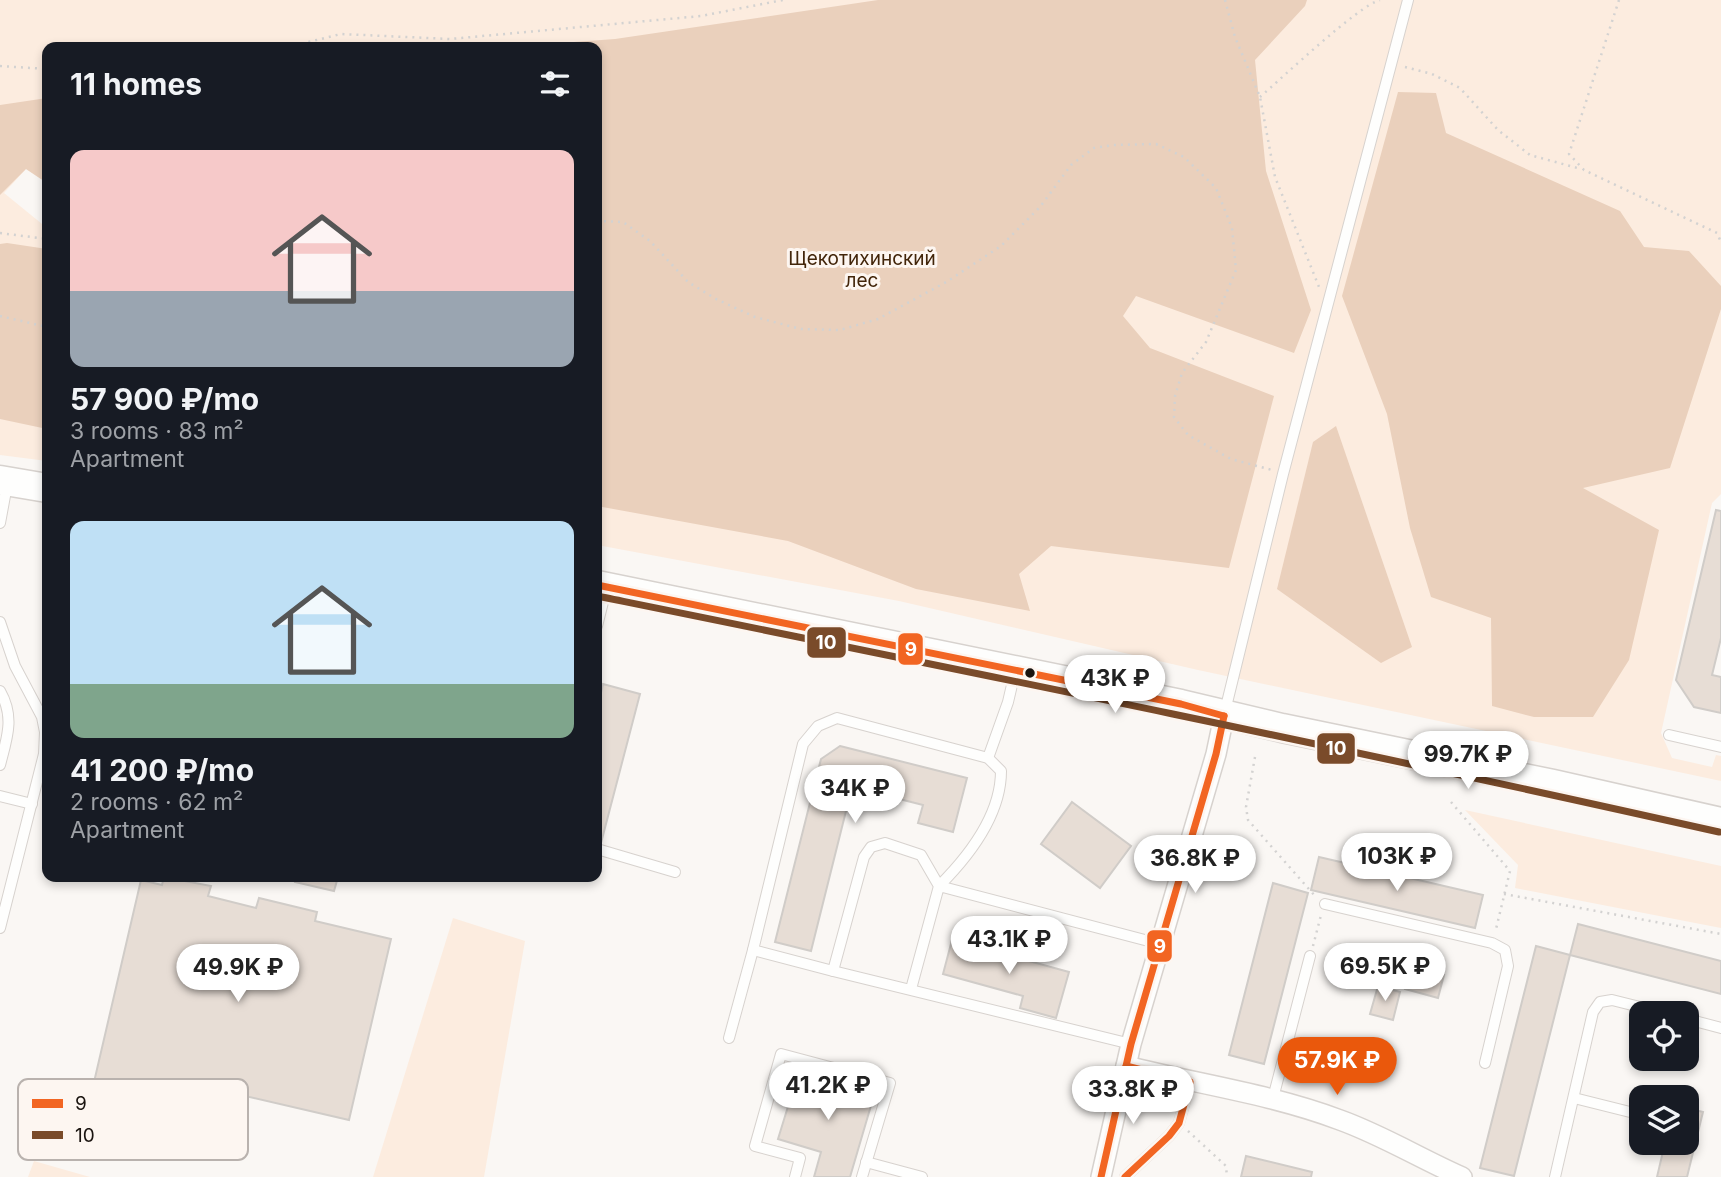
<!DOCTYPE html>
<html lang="en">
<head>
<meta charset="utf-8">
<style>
	:root { --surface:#171b24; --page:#242831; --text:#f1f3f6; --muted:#9ea1a6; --accent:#ea580c }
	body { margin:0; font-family:Inter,sans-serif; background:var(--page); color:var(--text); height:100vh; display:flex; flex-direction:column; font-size:26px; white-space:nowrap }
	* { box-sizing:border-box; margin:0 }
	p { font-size:23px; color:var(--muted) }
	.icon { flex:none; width:38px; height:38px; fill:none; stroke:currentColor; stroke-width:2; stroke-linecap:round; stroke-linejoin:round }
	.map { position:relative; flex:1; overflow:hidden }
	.details { position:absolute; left:42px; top:42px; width:560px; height:840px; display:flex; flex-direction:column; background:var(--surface); border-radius:14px; box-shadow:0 4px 10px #0003 }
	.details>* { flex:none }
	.controls { position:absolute; left:1629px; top:1001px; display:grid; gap:14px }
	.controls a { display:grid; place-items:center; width:70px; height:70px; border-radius:14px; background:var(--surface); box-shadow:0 4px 10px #0003; font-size:35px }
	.price { position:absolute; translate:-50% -60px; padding:0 16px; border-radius:24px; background:#fff; color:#222; font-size:23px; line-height:46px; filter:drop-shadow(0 2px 4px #0008) }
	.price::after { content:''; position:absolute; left:50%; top:42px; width:21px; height:16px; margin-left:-10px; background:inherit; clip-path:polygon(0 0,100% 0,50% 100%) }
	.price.selected { background:var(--accent); color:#fff }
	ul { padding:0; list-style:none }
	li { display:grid; align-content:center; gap:14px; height:371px; padding:0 28px }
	li span { display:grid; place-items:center; height:217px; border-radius:14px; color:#555 }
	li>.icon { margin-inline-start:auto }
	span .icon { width:126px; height:126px; fill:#fffc; stroke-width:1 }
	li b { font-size:30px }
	h2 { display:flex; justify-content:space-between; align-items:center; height:84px; padding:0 28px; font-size:30px }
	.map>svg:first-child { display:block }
	.green { fill:#fcecdf }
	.forest { fill:#ead0bc }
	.building { fill:#e7ddd5; stroke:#d0ccc8; stroke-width:2 }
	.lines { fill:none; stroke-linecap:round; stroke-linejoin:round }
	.service-casing { stroke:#d7d2ce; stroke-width:12 }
	.minor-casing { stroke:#d7d2ce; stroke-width:22 }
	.secondary-casing { stroke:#d7d2ce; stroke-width:31 }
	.path { stroke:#d3d2d1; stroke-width:2.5; stroke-dasharray:2 5; stroke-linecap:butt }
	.service { stroke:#fefefd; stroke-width:10 }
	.minor { stroke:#fefefd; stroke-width:19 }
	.secondary { stroke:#fefefd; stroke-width:28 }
	.bus-1-casing { stroke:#fdf6f1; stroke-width:12 }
	.bus-2-casing { stroke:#fdf6f1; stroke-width:12 }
	.bus-1 { stroke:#f26522; stroke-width:7 }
	.bus-2 { stroke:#7a4b2a; stroke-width:7 }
	.bus-dot { fill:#1a1410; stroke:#fdf6f1; stroke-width:2.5 }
	.labels { text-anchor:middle; stroke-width:6; stroke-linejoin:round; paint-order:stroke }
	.park-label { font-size:19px; fill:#42250a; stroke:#fdf6f1 }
	.key { fill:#fdf6f1; stroke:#b9b2ae; stroke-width:2 }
	.key-label { font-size:19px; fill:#1a1410 }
	.line-badge { stroke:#fdf6f1; stroke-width:2.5 }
	.badge-label { font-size:19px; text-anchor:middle; font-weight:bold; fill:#fff }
</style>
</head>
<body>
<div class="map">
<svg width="1721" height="1177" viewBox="0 0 1721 1177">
	<rect width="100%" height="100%" fill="#faf7f4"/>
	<g class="green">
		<path d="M 0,0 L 1721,0 L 1721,494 L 1712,503 L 1661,733 L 1672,758 L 1712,767 L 1716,755 L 1721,756 L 1721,781 L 1198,670 L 899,601 L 597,545 L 597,47 L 47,47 L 47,183 L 26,169 L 4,193 L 47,228 L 47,461 L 0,455 Z"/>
		<path d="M 1465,810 L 1721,866 L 1721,928 L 1515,888 L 1518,865 Z"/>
		<path d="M 453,918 L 525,941 L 484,1177 L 373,1177 Z"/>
		<path d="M 34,1161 L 90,1177 L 28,1177 Z"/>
	</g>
	<g class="forest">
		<path d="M 878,0 L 1307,0 L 1305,6 L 1255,60 L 1266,171 L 1311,310 L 1294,353 L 1136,296 L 1123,316 L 1150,348 L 1274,396 L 1229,568 L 1051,546 L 1019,574 L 1030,611 L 916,589 L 788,541 L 597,506 L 597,47 L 505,47 L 615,39 Z"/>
		<path d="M 1398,92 L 1436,93 L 1446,133 L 1620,211 L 1644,247 L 1689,251 L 1721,286 L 1721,309 L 1670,468 L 1583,488 L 1659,530 L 1629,660 L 1593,717 L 1534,717 L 1492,706 L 1491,618 L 1431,597 L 1410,528 L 1387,414 L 1342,296 Z"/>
		<path d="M 47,98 L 47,183 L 26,169 L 0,195 L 0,105 Z"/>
		<path d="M 7,243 L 47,249 L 47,429 L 0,419 L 0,244 Z"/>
		<path d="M 1336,426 L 1412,647 L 1381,663 L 1277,589 L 1313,442 Z"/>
	</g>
	<g class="building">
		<path d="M 1716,510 L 1721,511 L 1721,638 L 1712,675 L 1721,677 L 1721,713 L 1694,707 L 1676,680 Z"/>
		<path d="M 603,684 L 640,694 L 601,843 L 597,842 L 597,710 Z"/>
		<path d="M 840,746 L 967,778 L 953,832 L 918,823 L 923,805 L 852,787 L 811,951 L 775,942 L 821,759 Z"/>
		<path d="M 1072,802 L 1131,846 L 1100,888 L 1041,844 Z"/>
		<path d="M 1319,857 L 1483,895 L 1475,928 L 1311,890 Z"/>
		<path d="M 164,877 L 211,886 L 208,896 L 256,908 L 259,898 L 317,912 L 315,921 L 391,939 L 349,1120 L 198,1085 L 190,1118 L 91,1095 L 141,880 L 162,885 Z"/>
		<path d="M 296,877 L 338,877 L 334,891 L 295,882 Z"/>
		<path d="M 1273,883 L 1308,893 L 1264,1064 L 1229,1055 Z"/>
		<path d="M 1578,924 L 1721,961 L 1721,994 L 1570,955 Z"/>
		<path d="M 952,940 L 1069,972 L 1056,1018 L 1020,1008 L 1023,996 L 943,974 Z"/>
		<path d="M 1536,946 L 1570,955 L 1514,1176 L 1480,1168 Z"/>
		<path d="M 1410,966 L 1444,975 L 1438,998 L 1405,989 Z"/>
		<path d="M 1378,986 L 1400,992 L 1393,1020 L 1370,1014 Z"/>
		<path d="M 798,1074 L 818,1080 L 819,1076 L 875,1092 L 850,1177 L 814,1177 L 821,1152 L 778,1139 Z"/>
		<path d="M 1687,1108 L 1703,1112 L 1687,1177 L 1657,1177 L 1665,1143 L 1687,1143 Z"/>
		<path d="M 1246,1156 L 1312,1172 L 1311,1177 L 1241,1177 Z"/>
	</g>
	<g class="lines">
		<g class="service-casing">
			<g id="service">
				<path d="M 0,523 L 7,485"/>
				<path d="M 0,622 L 15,666 L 42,717 L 45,732 L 44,754 L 0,928"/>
				<path d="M 597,626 L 606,590"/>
				<path d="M 0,691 C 15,717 7,738 0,765"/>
				<path d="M 1225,711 L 1283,474 L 1408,0"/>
				<path d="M 1669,735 L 1721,747"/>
				<path d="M 988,758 L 1008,702 L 1015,672"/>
				<path d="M 0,796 L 32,804"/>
				<path d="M 597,849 L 675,872"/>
				<path d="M 1325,904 L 1492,943 L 1505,950 L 1508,966 L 1485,1063"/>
				<path d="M 833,971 L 1131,1044"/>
				<path d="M 911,989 L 939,886 L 921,855 L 885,843 L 871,847 L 864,857 L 833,971 L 753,950 L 803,744 L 818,726 L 837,718 L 988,758 L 1001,771 C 1001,814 969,856 939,886 L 1160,944"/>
				<path d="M 1687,1019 L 1721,1028"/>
				<path d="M 729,1038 L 753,950"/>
				<path d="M 1273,1098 L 1310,956"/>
				<path d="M 1574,1098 L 1642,1115"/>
				<path d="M 866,1162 L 922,1177"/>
				<path d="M 795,1177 L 800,1158 L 755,1146 L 781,1054 L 890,1083 L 862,1177"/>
				<path d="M 1125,1177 L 1169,1136 L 1179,1123 L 1190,1082"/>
				<path d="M 1555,1177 L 1593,1012 L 1600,1002 L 1612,1000 L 1664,1013"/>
			</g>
		</g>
		<g class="minor-casing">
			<g id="minor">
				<path d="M 1126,1066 C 1197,1084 1271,1094 1340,1120 C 1382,1135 1421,1159 1462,1177"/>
				<path d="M 1101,1177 L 1131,1044 L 1216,754 L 1224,716"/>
			</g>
		</g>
		<g class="secondary-casing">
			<g id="secondary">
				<path d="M 0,480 L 47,488"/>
				<path d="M 597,585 L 1181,704 L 1282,728 L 1553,784 L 1721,822"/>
			</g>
		</g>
		<g class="path">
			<path d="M 1225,0 L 1235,37 L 1260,97 L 1275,177 L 1319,287"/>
			<path d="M 1619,0 L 1569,154 L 1584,170 L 1717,233 L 1721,242"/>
			<path d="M 288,47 L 341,34 L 450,39 L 701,16 L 783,0"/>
			<path d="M 0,66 L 47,69"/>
			<path d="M 1405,67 L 1432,74 L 1460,88 L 1498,130 L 1530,155 L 1581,169"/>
			<path d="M 1260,97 C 1282,78 1359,5 1380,0"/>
			<path d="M 597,221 L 623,222 L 650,241 L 688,282 L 716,299 L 755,317 L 801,329 L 840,330 L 878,319 L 948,281 L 1001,246 L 1040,207 L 1071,165 L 1094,148 L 1113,145 L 1156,144 L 1184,157 L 1216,188 L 1232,228 L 1236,270 L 1206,342 L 1182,373 L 1175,396 L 1174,417 L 1188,435 L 1231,459 L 1272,470"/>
			<path d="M 0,233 L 47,239"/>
			<path d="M 0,316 L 47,327"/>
			<path d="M 1255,757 L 1246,807 L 1248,820 L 1315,896"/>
			<path d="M 1451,802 L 1510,871 L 1496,929"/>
			<path d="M 1504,894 L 1721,934"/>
			<path d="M 1313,946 L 1321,915"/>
			<path d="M 1188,1131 L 1226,1166 L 1227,1177"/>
		</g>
		<use href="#service" class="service"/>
		<use href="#minor" class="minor"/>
		<use href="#secondary" class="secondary"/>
		<g class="bus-1-casing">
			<g id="bus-1">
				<path d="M 597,585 L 1181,704 L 1224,716"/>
				<path d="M 1101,1177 L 1131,1044 L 1216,754 L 1224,716"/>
				<path d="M 1125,1177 L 1169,1136 L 1179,1123 L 1190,1082 L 1126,1066"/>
			</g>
		</g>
		<g class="bus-2-casing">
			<path id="bus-2" d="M 597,596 C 971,672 1346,748 1719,832"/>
		</g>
		<use href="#bus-1" class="bus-1"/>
		<use href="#bus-2" class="bus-2"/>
	</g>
	<circle class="bus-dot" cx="1030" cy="673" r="6"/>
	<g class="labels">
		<g class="park-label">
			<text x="862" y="265">Щекотихинский<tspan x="862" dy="22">лес</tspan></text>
		</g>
	</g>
	<rect x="18" y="1079" width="230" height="81" rx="10" class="key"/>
	<rect x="32" y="1099" width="31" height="9" fill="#f26522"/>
	<rect x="32" y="1131" width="31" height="8" fill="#7a4b2a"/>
	<g class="key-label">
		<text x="75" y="1110">9</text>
		<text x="75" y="1142">10</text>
	</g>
	<g class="line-badge">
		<rect x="806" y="626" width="41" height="33" rx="7" fill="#7a4b2a"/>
		<rect x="897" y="632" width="27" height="34" rx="7" fill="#f26522"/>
		<rect x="1316" y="732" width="40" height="33" rx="7" fill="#7a4b2a"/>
		<rect x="1146" y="929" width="27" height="34" rx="7" fill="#f26522"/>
	</g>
	<g class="badge-label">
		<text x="826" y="649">10</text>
		<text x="911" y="656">9</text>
		<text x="1336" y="755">10</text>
		<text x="1160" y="953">9</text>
	</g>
</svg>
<div class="controls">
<a><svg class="icon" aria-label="locate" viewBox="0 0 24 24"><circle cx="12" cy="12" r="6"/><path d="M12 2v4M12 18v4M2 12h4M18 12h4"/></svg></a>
<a><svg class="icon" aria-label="layers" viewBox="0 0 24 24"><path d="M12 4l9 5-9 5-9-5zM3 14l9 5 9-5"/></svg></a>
</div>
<b class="price" style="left:1115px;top:715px">43K ₽</b>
<b class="price" style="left:1468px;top:791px">99.7K ₽</b>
<b class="price" style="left:855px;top:825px">34K ₽</b>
<b class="price" style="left:1397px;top:893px">103K ₽</b>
<b class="price" style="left:1195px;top:895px">36.8K ₽</b>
<b class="price" style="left:1009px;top:976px">43.1K ₽</b>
<b class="price" style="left:1385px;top:1003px">69.5K ₽</b>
<b class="price" style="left:238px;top:1004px">49.9K ₽</b>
<b class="price selected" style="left:1337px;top:1097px">57.9K ₽</b>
<b class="price" style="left:828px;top:1122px">41.2K ₽</b>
<b class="price" style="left:1133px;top:1126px">33.8K ₽</b>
<section class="details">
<h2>11 homes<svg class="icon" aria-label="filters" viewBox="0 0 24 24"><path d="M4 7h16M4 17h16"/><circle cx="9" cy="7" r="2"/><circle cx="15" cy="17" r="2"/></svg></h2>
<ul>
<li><span style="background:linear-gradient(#f6c9c9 65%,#9aa5b1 0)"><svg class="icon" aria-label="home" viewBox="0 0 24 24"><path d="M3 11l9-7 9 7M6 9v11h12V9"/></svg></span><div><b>57 900 ₽/mo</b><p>3 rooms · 83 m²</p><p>Apartment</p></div></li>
<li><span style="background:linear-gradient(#bfe0f5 75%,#7fa58c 0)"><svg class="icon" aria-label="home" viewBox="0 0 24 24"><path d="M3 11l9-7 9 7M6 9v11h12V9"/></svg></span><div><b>41 200 ₽/mo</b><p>2 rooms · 62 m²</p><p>Apartment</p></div></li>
</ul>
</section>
</div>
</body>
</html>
